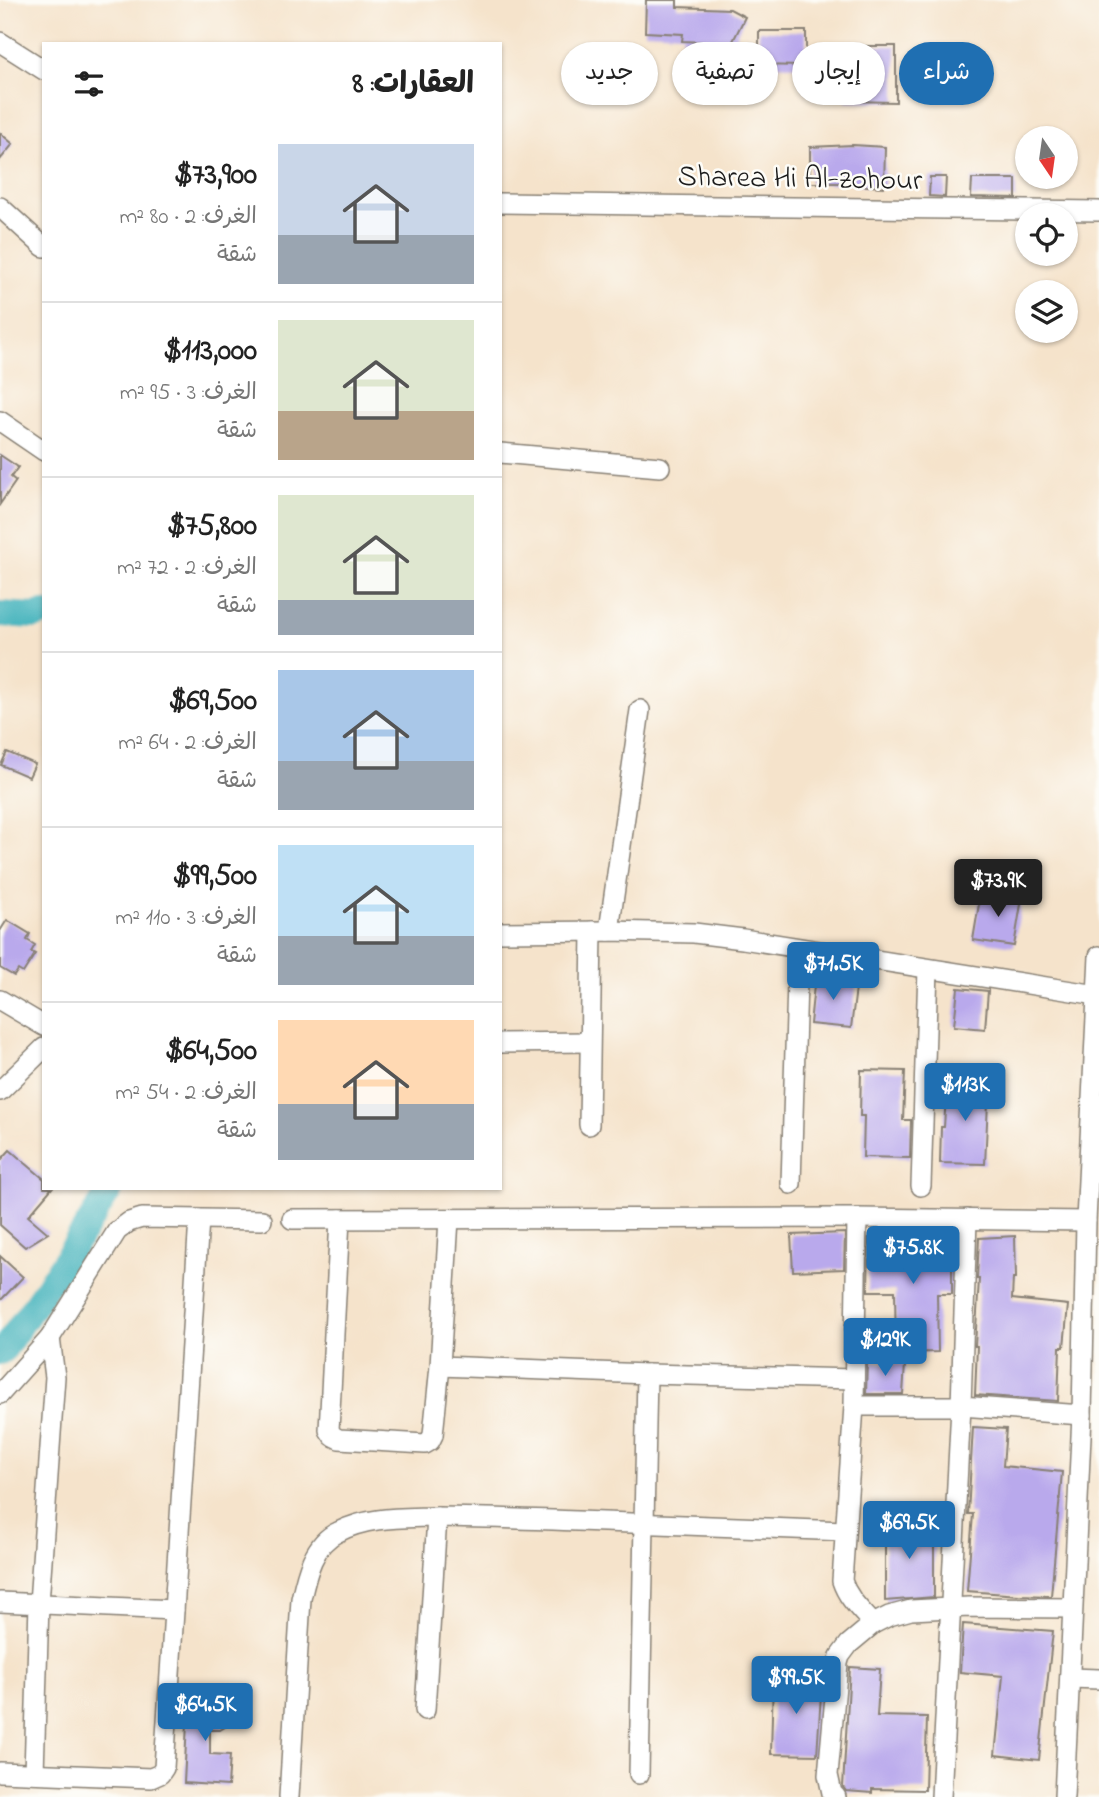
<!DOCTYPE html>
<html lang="ar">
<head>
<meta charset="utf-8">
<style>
	:root { --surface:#fff; --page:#f6f6f6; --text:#222; --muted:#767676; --line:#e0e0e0; --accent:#1f6fb2 }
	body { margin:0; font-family:"Indie Flower","Playpen Sans Arabic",sans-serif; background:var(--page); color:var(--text); direction:rtl; height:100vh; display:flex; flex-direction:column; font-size:26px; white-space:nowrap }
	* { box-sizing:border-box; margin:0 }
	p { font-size:23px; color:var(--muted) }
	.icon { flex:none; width:38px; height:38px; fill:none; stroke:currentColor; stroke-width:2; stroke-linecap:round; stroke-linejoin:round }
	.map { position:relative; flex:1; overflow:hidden; direction:ltr }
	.details { position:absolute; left:42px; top:42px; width:460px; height:1148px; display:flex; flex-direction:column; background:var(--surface); border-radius:0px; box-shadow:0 2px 5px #0004; direction:rtl }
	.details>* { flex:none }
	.banner { position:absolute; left:523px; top:42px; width:471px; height:63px; direction:rtl; display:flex; gap:14px }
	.needle { width:46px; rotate:167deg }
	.controls { position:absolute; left:1015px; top:126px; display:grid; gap:14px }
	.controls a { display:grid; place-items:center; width:63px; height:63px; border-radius:50%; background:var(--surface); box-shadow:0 2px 5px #0004; font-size:35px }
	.price { position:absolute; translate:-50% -60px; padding:0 16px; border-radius:7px; background:var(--accent); color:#fff; font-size:23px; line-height:46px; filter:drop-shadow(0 2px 4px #0008) }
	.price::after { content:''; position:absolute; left:50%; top:42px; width:21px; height:16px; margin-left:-10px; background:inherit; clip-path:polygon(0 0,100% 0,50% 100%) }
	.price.selected { background:#222; color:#fff }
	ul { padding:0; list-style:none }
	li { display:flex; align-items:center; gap:21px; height:175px; padding:0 28px }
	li+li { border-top:2px solid var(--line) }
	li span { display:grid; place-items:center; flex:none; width:196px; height:140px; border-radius:0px; color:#555 }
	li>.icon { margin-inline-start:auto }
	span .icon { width:84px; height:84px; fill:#fffc; stroke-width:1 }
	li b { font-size:30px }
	h2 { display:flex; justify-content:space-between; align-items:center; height:84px; padding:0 28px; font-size:30px }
	.pill { padding:0 24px; border-radius:32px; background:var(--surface); box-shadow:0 2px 5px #0004; font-size:24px; line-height:63px }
	.pill.selected { background:var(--accent); color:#fff }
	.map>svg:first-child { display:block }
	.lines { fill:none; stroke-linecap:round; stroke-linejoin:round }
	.river { stroke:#42b2bc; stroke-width:26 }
	.building { fill:#b9a9ec }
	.minor-casing { stroke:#888074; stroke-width:22 }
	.minor { stroke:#fff; stroke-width:19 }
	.labels { text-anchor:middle; stroke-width:5; stroke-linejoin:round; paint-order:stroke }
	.street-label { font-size:30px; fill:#1c1c1c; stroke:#fdfcf7 }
</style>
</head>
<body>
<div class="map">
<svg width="1099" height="1797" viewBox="0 0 1099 1797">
	<rect width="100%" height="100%" fill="#fdfcf7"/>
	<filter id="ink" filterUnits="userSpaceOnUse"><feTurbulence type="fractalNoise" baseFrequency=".0143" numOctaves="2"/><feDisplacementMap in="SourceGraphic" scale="14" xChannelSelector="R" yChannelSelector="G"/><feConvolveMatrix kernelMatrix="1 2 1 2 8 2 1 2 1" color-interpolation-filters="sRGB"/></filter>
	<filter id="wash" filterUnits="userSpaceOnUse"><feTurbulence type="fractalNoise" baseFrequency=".00686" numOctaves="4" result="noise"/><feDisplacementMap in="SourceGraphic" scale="28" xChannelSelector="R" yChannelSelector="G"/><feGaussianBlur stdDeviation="1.57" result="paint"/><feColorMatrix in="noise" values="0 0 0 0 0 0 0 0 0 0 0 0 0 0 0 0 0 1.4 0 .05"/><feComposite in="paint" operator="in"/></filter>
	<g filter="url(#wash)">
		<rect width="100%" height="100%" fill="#f5e3cb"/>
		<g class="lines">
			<g class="river">
				<path d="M 0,614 L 36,616 L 44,613"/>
				<path d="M 0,1352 L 5,1348 L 62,1265 L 111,1188"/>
			</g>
		</g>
		<g id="blocks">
			<g class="building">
				<path d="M 646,0 L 677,0 L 677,7 L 730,9 L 745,17 L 732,43 L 682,41 L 683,34 L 645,32 Z"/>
				<path d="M 759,31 L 806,31 L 806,59 L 802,59 L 802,66 L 759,65 Z"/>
				<path d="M 847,46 L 896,46 L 896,102 L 846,101 Z"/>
				<path d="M 0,133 L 13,144 L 0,160 Z"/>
				<path d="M 853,145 L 885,147 L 884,187 L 851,185 L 851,183 L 810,183 L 810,147 Z"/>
				<path d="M 930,177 L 946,177 L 945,197 L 929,196 Z"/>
				<path d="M 972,179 L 1016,179 L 1016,198 L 971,197 Z"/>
				<path d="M 0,455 L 18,467 L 11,477 L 16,481 L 0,504 Z"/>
				<path d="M 7,752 L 35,764 L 29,777 L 1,765 Z"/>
				<path d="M 981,892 L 1022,898 L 1014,946 L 973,940 Z"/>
				<path d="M 7,920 L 30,934 L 27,940 L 35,945 L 31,952 L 35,954 L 23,973 L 18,970 L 14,976 L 0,968 L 0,931 Z"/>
				<path d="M 815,976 L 857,980 L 851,1028 L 810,1024 Z"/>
				<path d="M 958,988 L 988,991 L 985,1029 L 954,1026 Z"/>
				<path d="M 861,1070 L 905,1071 L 903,1120 L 911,1120 L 910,1158 L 863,1157 L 864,1116 L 860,1116 Z"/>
				<path d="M 947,1080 L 989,1082 L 985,1164 L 940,1163 L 941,1127 L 944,1127 Z"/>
				<path d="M 10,1150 L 44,1179 L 44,1188 L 52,1188 L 28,1216 L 48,1233 L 25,1247 L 0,1225 L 0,1161 Z"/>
				<path d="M 845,1233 L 844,1269 L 793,1271 L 791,1235 Z"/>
				<path d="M 1015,1236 L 1016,1278 L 1013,1278 L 1012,1299 L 1068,1305 L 1064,1347 L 1060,1347 L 1058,1401 L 975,1395 L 977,1346 L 975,1346 L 979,1279 L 977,1279 L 979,1238 Z"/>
				<path d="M 869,1238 L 901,1238 L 901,1240 L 952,1240 L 952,1294 L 937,1294 L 938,1352 L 896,1353 L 895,1291 L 868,1291 Z"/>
				<path d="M 0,1256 L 23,1277 L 0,1301 Z"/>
				<path d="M 867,1362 L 905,1364 L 903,1394 L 866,1394 Z"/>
				<path d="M 973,1427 L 1006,1429 L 1003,1466 L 1062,1472 L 1051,1596 L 1019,1595 L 967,1591 L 973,1514 L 968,1514 Z"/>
				<path d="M 885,1522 L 934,1522 L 934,1597 L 885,1601 Z"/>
				<path d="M 963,1624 L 1053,1631 L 1039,1760 L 995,1755 L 1003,1676 L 960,1672 Z"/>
				<path d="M 850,1667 L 880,1669 L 877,1716 L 927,1717 L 925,1790 L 872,1789 L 872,1793 L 846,1791 L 843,1787 Z"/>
				<path d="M 773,1678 L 822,1679 L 817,1755 L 771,1754 Z"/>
				<path d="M 194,1697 L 218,1699 L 217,1704 L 227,1705 L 225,1727 L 220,1730 L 210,1730 L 210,1754 L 230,1755 L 228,1786 L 184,1783 L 187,1723 L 183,1720 L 184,1708 L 187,1708 L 187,1700 L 193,1700 Z"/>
			</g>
		</g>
	</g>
	<g filter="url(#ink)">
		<use href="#blocks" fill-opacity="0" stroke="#888074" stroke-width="2"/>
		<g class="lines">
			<g class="minor-casing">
				<g id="minor">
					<path d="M 0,42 L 44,70"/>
					<path d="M 500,203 L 1099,211"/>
					<path d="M 0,207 L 44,247"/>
					<path d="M 0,421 L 44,451"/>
					<path d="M 500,453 L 660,467"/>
					<path d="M 609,931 L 640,710"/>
					<path d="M 500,932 L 609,931 L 694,933 L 743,939 L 1097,995"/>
					<path d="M 0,1000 L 44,1026"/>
					<path d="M 500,1043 L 589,1042"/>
					<path d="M 0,1091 L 44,1048"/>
					<path d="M 589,1125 L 592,931"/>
					<path d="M 791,1184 L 798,948"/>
					<path d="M 921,1186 L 928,969"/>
					<path d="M 857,1218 L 854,1406 L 842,1581 C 848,1599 861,1610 873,1624"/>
					<path d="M 292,1219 L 857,1218 L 1086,1221"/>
					<path d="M 340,1219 L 329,1430 L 333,1436 L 339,1439 L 425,1444 L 430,1441 L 433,1435 L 440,1366 L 449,1219"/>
					<path d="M 440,1366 L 647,1374 L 854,1379"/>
					<path d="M 0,1394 L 50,1338 L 117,1231 L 129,1222 L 142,1218 L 262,1220"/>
					<path d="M 854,1406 L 961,1406 L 1082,1415"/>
					<path d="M 0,1602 L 174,1610"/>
					<path d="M 1070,1678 L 1099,1679"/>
					<path d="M 425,1710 L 437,1517"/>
					<path d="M 0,1772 L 151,1778 L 160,1774 L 164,1768 L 199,1219"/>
					<path d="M 34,1773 L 39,1603 L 55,1377 L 50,1338"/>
					<path d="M 639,1774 L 647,1374"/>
					<path d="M 289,1797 L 301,1599 C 306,1576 313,1543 338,1532 C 367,1517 399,1518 431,1517 C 472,1517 512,1519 553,1520 C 650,1524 747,1527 845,1531"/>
					<path d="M 836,1797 L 832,1793 L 828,1775 L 838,1663 L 840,1656 L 849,1644 L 873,1624 L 889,1616 L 911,1610 L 969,1607 L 1072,1608"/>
					<path d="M 941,1797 L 961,1406 L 967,1219"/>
					<path d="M 1064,1797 L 1082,1415 L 1086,1221 L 1099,956"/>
				</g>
			</g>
			<use href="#minor" class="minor"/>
		</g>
	</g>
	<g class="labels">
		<g class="street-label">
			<text transform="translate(800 177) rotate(1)" y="10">Sharea Hi Al-zohour</text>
		</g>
	</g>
</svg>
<div class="controls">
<a><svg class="needle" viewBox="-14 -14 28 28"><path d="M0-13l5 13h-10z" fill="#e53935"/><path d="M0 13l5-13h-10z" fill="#767676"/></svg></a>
<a><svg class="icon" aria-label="locate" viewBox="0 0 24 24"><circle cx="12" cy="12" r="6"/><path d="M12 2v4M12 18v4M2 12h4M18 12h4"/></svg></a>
<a><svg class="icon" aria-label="layers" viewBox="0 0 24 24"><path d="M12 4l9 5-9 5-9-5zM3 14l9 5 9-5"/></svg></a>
</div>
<b class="price selected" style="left:998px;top:919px">$73.9K</b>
<b class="price" style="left:833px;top:1002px">$71.5K</b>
<b class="price" style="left:965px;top:1123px">$113K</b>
<b class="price" style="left:913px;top:1286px">$75.8K</b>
<b class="price" style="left:885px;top:1378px">$129K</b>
<b class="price" style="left:909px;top:1561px">$69.5K</b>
<b class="price" style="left:796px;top:1716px">$99.5K</b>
<b class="price" style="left:205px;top:1743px">$64.5K</b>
<div class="banner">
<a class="pill selected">شراء</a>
<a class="pill">إيجار</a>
<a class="pill">تصفية</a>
<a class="pill">جديد</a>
</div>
<section class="details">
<h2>العقارات: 8<svg class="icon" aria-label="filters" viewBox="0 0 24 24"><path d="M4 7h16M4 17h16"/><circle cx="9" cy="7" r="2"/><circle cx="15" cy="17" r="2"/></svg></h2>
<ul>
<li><span style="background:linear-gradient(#c9d6e8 65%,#9aa5b1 0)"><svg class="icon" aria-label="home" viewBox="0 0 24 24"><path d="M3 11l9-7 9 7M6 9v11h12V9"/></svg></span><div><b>$73,900</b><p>الغرف: 2 · 80 m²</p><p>شقة</p></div></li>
<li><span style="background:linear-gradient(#dfe7d0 65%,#b9a48a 0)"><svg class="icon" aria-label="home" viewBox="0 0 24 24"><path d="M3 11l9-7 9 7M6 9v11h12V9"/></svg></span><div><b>$113,000</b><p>الغرف: 3 · 95 m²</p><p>شقة</p></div></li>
<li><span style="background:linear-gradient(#dfe7d0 75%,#9aa5b1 0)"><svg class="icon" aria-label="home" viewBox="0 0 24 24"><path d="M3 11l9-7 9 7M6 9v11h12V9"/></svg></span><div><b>$75,800</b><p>الغرف: 2 · 72 m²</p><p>شقة</p></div></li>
<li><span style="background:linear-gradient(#a9c7e8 65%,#9aa5b1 0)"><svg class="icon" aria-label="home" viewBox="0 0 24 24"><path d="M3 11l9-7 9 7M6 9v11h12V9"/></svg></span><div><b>$69,500</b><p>الغرف: 2 · 64 m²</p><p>شقة</p></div></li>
<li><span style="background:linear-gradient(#bfe0f5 65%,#9aa5b1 0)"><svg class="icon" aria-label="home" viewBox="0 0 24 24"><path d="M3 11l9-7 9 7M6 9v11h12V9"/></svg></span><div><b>$99,500</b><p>الغرف: 3 · 110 m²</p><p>شقة</p></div></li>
<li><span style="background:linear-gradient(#ffd9b3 60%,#9aa5b1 0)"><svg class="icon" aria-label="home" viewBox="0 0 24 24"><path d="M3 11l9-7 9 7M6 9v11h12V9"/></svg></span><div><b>$64,500</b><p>الغرف: 2 · 54 m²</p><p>شقة</p></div></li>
</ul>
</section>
</div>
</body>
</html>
